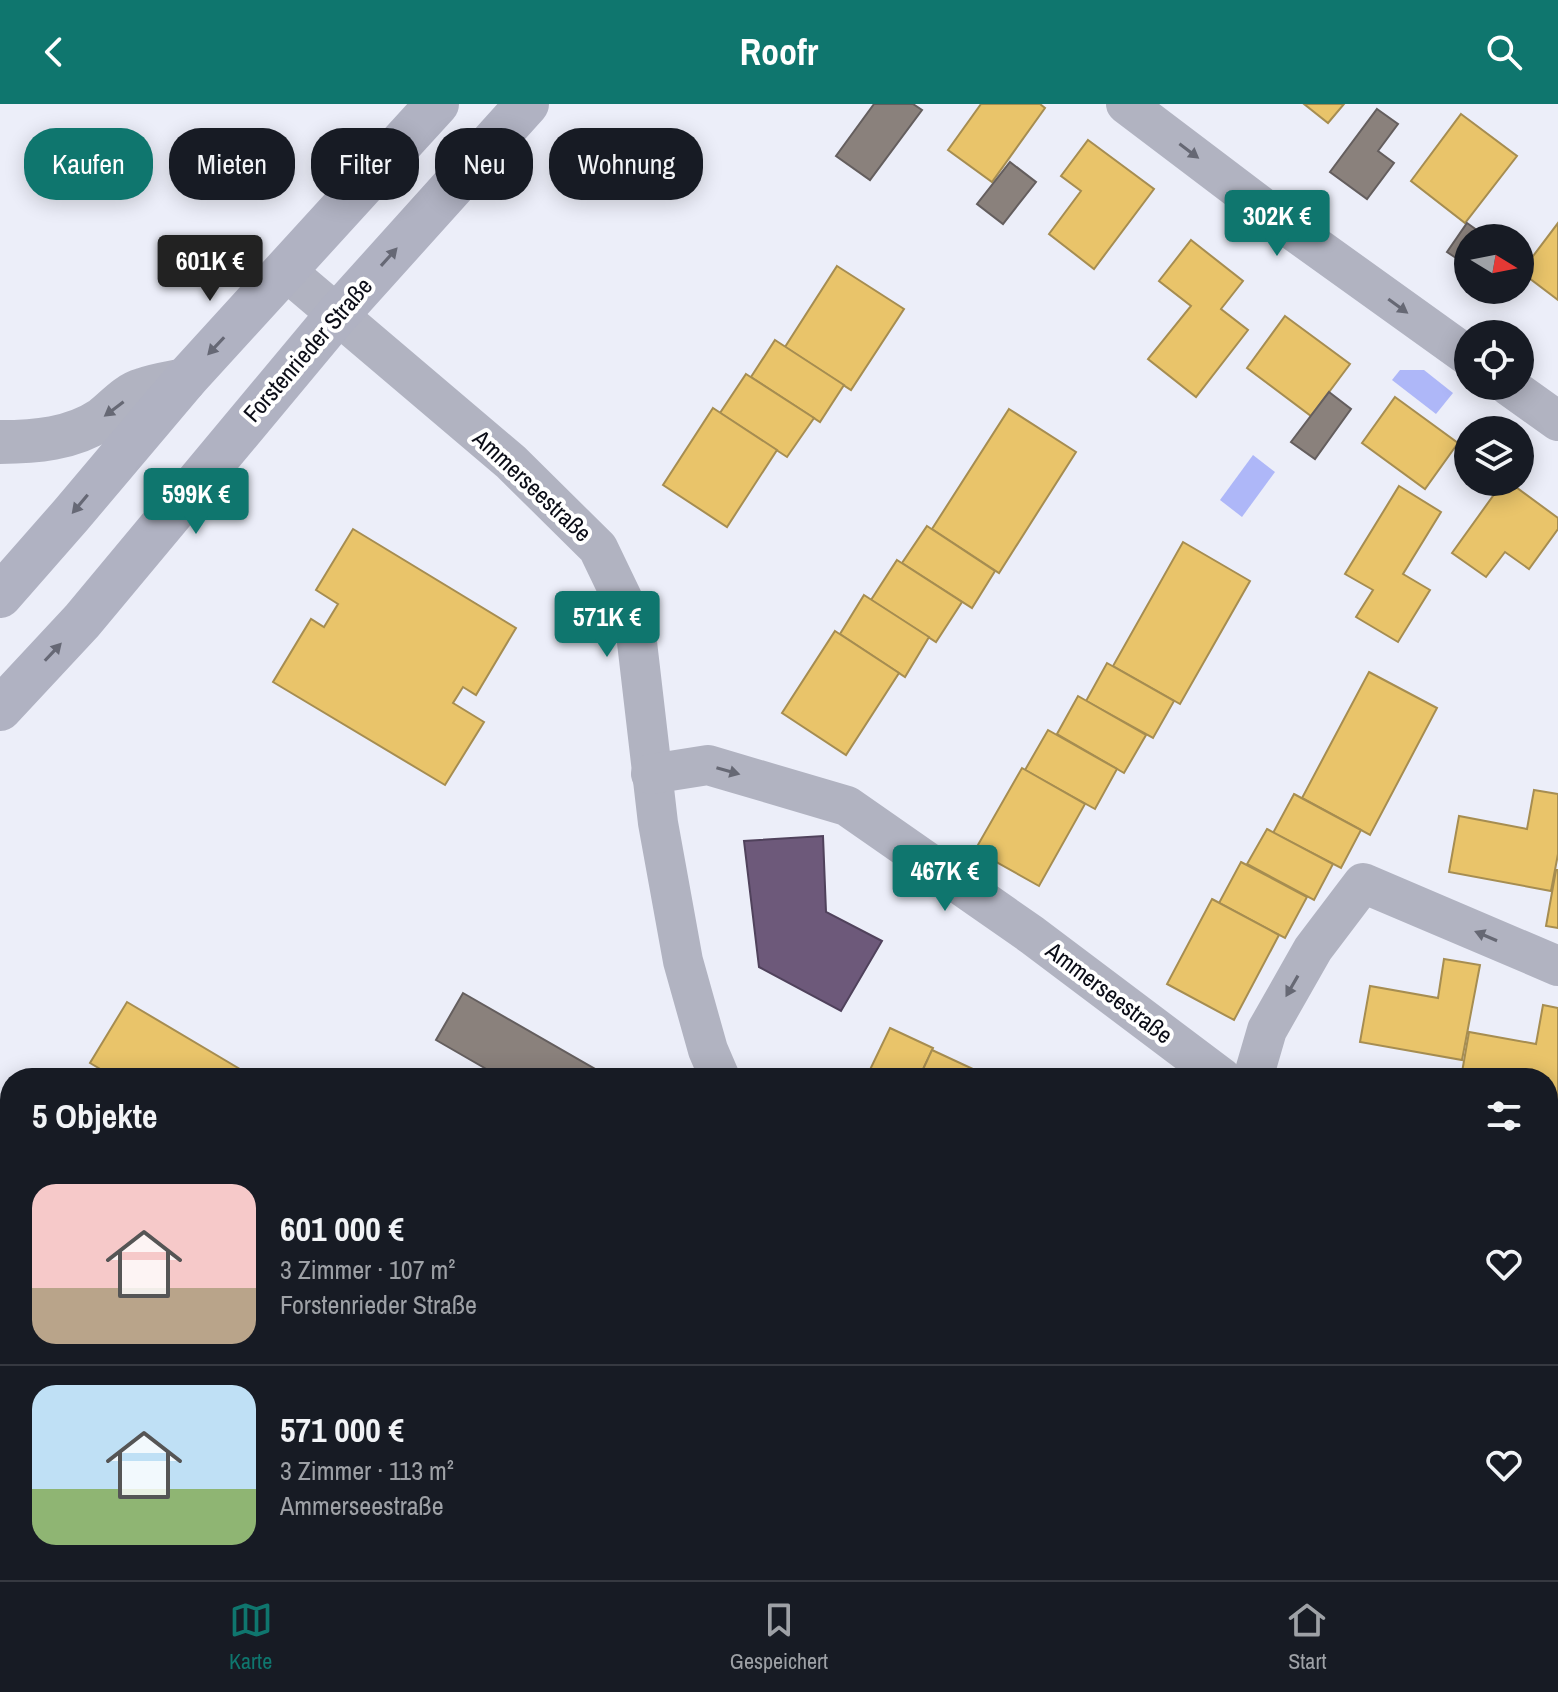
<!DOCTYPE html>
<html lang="de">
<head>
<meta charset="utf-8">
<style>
	:root { --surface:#171b24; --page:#242831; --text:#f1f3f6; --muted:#9ea1a6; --line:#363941; --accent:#0f766e }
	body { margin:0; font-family:"Archivo Narrow",sans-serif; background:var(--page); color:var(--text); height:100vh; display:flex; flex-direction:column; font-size:30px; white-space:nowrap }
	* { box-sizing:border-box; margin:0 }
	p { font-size:26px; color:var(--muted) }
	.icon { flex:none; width:44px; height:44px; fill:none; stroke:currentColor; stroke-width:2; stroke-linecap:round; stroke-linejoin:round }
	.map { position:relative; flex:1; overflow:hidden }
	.drawer { position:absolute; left:0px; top:964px; width:1558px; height:512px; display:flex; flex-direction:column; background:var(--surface); border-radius:32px 32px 0 0; box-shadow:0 4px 20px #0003 }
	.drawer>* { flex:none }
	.hud { position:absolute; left:24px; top:24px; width:800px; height:72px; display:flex; gap:16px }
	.needle { width:52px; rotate:100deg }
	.buttons { position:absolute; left:1454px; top:120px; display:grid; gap:16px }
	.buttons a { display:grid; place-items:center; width:80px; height:80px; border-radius:50%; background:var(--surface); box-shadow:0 4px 20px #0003; font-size:40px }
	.price { position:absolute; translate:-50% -68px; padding:0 18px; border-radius:8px; background:var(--accent); color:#fff; font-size:26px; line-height:52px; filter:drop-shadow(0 2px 4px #0008) }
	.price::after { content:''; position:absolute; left:50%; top:48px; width:24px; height:18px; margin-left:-12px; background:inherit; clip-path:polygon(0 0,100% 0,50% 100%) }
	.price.current { background:#222; color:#fff }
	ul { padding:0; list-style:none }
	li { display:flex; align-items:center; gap:24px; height:200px; padding:0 32px }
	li+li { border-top:2px solid var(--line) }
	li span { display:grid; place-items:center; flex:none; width:224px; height:160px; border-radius:24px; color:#555 }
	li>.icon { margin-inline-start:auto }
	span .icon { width:96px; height:96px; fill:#fffc; stroke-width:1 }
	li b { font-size:34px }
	h2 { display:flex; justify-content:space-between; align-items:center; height:96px; padding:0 32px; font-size:34px }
	.tag { padding:0 28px; border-radius:32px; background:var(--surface); box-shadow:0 4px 20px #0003; font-size:28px; line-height:72px }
	.tag.current { background:var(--accent); color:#fff }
	header { display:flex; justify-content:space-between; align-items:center; height:104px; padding:0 32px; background:var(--accent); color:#fff; font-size:36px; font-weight:700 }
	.tab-bar { display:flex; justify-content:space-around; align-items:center; height:112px; border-top:2px solid var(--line); background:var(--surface); font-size:22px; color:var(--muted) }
	.tab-bar a { display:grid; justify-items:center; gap:4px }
	.tab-bar .current { color:var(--accent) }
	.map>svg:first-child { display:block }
	.green { fill:#d0d6f8 }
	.water { fill:#aeb7f8 }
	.homes { fill:#e9c46a; stroke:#a68d51; stroke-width:2 }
	.offices { fill:#6d597a; stroke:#50425c; stroke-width:2 }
	.industry { fill:#8a817c; stroke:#645e5e; stroke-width:2 }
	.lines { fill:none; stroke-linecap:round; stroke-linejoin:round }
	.minor { stroke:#b1b3c1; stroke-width:40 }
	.tertiary { stroke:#b1b3c1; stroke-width:44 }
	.secondary { stroke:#b0b2c2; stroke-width:44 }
	.oneway { fill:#666874 }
	.oneway2 { fill:#666875 }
	.labels { text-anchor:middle; stroke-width:8; stroke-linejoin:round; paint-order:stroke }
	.street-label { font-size:24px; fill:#0b0d17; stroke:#fff }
</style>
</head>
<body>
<header><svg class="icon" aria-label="back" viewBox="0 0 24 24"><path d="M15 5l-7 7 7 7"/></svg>Roofr<svg class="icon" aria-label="search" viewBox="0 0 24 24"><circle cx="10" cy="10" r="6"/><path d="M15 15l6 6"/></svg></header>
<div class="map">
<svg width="1558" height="1476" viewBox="0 0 1558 1476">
	<rect width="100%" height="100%" fill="#eceef9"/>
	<g class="green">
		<path d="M 0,1237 L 5,1243 L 10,1246 L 10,1466 L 421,1466 L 440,1476 L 0,1476 Z"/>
		<path d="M 886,1466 L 935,1466 L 944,1471 L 947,1466 L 1023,1466 L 1018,1476 L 881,1476 Z"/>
		<path d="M 1258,1466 L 1339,1466 L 1348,1470 L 1345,1476 L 1253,1476 Z"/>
	</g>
	<g class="water">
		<path d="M 1400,266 L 1424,266 L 1453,289 L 1436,310 L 1392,276 Z"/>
		<path d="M 1253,351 L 1275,368 L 1242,413 L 1220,396 Z"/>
	</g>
	<g class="homes">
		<path d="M 981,0 L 1040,0 L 1045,4 L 992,78 L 948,46 Z"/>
		<path d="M 1304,0 L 1344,0 L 1328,19 Z"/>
		<path d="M 1461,10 L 1517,52 L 1465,119 L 1411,77 Z"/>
		<path d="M 1088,36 L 1154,85 L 1094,165 L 1049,130 L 1081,87 L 1061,72 Z"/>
		<path d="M 1558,119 L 1558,196 L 1521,168 Z"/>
		<path d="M 1191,136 L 1243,177 L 1221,205 L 1248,226 L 1196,293 L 1148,255 L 1191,202 L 1159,177 Z"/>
		<path d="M 837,162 L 904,205 L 851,286 L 785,243 Z"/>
		<path d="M 1285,212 L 1350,260 L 1311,312 L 1247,264 Z"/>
		<path d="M 775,236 L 844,281 L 820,318 L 751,273 Z"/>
		<path d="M 746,270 L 814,314 L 787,353 L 720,309 Z"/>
		<path d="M 1395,293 L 1458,339 L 1425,385 L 1362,339 Z"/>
		<path d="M 713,304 L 777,346 L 727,423 L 663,381 Z"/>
		<path d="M 1009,305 L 1076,348 L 999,469 L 932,425 Z"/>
		<path d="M 1503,378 L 1509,378 L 1558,414 L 1558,425 L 1529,465 L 1505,448 L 1486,473 L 1452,449 Z"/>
		<path d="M 1399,382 L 1441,408 L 1403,470 L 1430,486 L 1398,538 L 1356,513 L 1373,486 L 1345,470 Z"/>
		<path d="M 927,422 L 995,467 L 972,504 L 902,459 Z"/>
		<path d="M 353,425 L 516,524 L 476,591 L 463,583 L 453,599 L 484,618 L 445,681 L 273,578 L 311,515 L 324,523 L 338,500 L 316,486 Z"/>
		<path d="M 1183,438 L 1250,477 L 1180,600 L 1113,562 Z"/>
		<path d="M 897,456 L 962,498 L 936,538 L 871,496 Z"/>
		<path d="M 864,491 L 929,533 L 905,573 L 840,530 Z"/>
		<path d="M 835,527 L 899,569 L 846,651 L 782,609 Z"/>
		<path d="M 1107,559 L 1174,597 L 1153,634 L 1086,597 Z"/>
		<path d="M 1369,568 L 1437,604 L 1370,731 L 1302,694 Z"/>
		<path d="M 1078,592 L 1146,631 L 1124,669 L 1057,630 Z"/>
		<path d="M 1048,626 L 1117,665 L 1095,705 L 1025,666 Z"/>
		<path d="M 1022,664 L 1085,700 L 1039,782 L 975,746 Z"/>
		<path d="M 1534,686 L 1558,690 L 1558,750 L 1551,787 L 1449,768 L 1459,712 L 1527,725 Z"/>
		<path d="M 1294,690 L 1361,726 L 1341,764 L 1273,729 Z"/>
		<path d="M 1267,725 L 1333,760 L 1314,796 L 1247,760 Z"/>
		<path d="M 1241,758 L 1307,793 L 1285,834 L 1219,799 Z"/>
		<path d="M 1556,766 L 1558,766 L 1558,824 L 1546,822 Z"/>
		<path d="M 1212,795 L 1279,831 L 1234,916 L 1167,880 Z"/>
		<path d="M 1444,855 L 1480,861 L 1462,956 L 1360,938 L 1370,882 L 1438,894 Z"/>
		<path d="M 127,898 L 255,974 L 111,974 L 112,972 L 90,959 Z"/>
		<path d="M 1543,901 L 1558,904 L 1558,1001 L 1548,1000 L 1548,974 L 1461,974 L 1469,928 L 1536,940 Z"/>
		<path d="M 890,924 L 933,944 L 919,974 L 866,974 Z"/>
		<path d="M 932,946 L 973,965 L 969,974 L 919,974 Z"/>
		<path d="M 706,1466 L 828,1466 L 822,1476 L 701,1476 Z"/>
		<path d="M 1037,1466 L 1154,1466 L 1149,1476 L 1032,1476 Z"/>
	</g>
	<path class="offices" d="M 823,732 L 826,808 L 882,837 L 841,907 L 759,863 L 744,737 Z"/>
	<g class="industry">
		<path d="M 874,0 L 913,0 L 922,6 L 870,76 L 836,52 Z"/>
		<path d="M 1377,5 L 1398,20 L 1378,47 L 1394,59 L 1367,95 L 1330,68 Z"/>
		<path d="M 1010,58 L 1036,78 L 1003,120 L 977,100 Z"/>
		<path d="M 1467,119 L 1488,134 L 1468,134 L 1468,162 L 1447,148 Z"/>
		<path d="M 1329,288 L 1351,305 L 1315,355 L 1291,338 Z"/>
		<path d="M 463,889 L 595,965 L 590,974 L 502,974 L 436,936 Z"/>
	</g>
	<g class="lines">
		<g class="minor">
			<path d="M 1126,0 L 1291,125 L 1468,252"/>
			<path d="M 286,167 L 511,358 L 598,444 L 635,521 L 658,719 L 683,857 L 708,946 L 720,974"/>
			<path d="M 1509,282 L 1558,317"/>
			<path d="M 651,670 L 708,661 L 847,702 L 1032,831 L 1222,974"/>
			<path d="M 1253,974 L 1267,926 L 1313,845 L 1363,779 L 1558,862"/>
			<path d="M 1497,1466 L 1515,1476"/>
		</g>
		<path class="tertiary" d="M 0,338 C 35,338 72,335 102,315 C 114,306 127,290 142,286 C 155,281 171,279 185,276"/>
		<g class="secondary">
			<path d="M 0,492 L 71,411 L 185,276 L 437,0"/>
			<path d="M 0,605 L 82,517 L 337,211 L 527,0"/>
		</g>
	</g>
	<defs><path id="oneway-solid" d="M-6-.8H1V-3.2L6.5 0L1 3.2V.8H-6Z" transform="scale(2)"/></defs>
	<g class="oneway">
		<use href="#oneway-solid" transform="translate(1189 47) rotate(37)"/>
		<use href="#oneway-solid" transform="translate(1398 202) rotate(36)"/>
		<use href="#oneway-solid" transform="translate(114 305) rotate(143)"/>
		<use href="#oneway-solid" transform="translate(728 667) rotate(16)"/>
		<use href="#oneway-solid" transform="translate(1486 832) rotate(-157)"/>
		<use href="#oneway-solid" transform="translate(1292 882) rotate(120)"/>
	</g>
	<g class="oneway2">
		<use href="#oneway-solid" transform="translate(389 153) rotate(-48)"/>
		<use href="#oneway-solid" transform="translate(216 242) rotate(133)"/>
		<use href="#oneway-solid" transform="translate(80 400) rotate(130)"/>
		<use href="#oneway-solid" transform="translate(53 548) rotate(-47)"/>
	</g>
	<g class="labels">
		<g class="street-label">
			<text transform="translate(308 246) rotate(-49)" y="8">Forstenrieder Straße</text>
			<text transform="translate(532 382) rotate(43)" y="8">Ammerseestraße</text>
			<text transform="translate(1109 889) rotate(37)" y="8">Ammerseestraße</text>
		</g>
	</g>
</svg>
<div class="buttons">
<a><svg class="needle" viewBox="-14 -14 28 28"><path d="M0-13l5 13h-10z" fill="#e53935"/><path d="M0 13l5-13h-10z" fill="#9ea1a6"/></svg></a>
<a><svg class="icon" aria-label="locate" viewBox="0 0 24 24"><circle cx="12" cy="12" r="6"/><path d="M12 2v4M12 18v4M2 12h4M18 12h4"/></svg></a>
<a><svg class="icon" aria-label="layers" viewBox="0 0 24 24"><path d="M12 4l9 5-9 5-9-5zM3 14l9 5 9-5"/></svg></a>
</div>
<b class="price" style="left:1277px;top:154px">302K €</b>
<b class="price current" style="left:210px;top:199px">601K €</b>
<b class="price" style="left:196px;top:432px">599K €</b>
<b class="price" style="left:607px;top:555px">571K €</b>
<b class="price" style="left:945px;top:809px">467K €</b>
<div class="hud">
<a class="tag current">Kaufen</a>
<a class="tag">Mieten</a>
<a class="tag">Filter</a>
<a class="tag">Neu</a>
<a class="tag">Wohnung</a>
</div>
<section class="drawer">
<h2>5 Objekte<svg class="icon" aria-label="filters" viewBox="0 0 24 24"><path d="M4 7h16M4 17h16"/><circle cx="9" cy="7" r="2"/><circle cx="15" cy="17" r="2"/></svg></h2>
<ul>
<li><span style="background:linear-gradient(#f6c9c9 65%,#b9a48a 0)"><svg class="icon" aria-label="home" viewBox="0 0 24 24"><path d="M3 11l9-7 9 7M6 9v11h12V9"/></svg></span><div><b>601 000 €</b><p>3 Zimmer · 107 m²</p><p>Forstenrieder Straße</p></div><svg class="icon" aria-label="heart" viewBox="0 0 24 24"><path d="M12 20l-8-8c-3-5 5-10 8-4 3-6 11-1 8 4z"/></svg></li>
<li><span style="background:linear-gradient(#bfe0f5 65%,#8fb573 0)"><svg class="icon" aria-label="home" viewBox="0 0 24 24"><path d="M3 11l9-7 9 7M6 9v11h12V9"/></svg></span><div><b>571 000 €</b><p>3 Zimmer · 113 m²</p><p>Ammerseestraße</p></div><svg class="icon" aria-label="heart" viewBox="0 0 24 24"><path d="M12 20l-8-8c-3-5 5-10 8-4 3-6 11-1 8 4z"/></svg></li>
</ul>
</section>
</div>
<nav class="tab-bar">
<a class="current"><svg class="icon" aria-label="map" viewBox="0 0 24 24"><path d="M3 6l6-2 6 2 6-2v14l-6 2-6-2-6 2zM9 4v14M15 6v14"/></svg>Karte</a>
<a><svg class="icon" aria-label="saved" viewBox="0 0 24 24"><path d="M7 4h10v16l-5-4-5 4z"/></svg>Gespeichert</a>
<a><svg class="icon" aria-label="home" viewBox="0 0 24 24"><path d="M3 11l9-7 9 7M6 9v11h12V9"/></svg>Start</a>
</nav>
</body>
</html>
